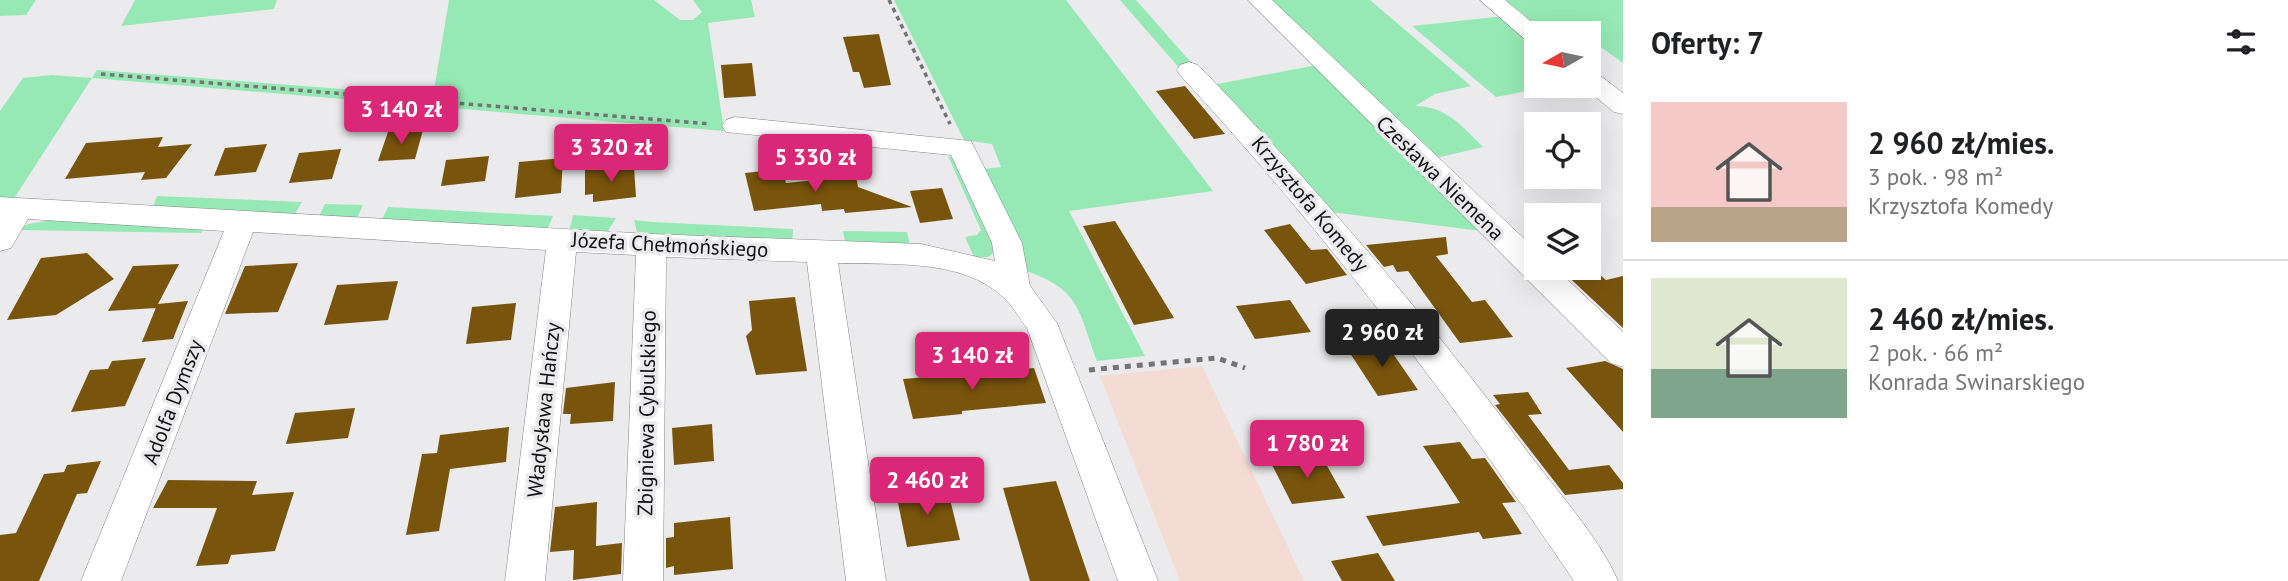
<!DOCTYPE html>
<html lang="pl">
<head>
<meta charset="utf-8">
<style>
	:root { --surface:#fff; --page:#f6f6f6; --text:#202124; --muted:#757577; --line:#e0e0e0; --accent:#db2777 }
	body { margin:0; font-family:"PT Sans",sans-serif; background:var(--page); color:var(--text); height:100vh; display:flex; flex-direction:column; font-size:26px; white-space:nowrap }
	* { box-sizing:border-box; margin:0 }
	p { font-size:23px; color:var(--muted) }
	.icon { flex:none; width:38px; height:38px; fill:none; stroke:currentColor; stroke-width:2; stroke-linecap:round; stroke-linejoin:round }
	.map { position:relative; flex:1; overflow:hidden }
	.details { display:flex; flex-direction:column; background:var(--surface); width:665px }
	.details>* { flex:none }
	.needle { width:46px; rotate:261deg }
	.tools { position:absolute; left:1524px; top:21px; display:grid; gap:14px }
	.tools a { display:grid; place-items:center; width:77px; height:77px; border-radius:0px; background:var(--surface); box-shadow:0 7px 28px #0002; font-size:35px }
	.price { position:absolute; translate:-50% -60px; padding:0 16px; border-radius:7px; background:var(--accent); color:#fff; font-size:23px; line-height:46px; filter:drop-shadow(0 2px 4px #0008) }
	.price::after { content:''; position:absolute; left:50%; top:42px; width:21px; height:16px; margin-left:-10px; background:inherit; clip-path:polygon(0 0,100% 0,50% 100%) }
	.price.current { background:#222; color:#fff }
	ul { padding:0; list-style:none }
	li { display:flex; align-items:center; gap:21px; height:175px; padding:0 28px }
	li+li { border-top:2px solid var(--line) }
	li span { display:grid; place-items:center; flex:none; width:196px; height:140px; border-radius:0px; color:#555 }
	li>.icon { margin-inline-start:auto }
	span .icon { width:84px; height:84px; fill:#fffc; stroke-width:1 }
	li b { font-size:30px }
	h2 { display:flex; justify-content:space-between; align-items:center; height:84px; padding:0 28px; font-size:30px }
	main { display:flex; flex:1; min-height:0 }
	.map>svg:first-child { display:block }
	.commercial { fill:#f4dbd3 }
	.green { fill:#96e9b4 }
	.building { fill:#79540d }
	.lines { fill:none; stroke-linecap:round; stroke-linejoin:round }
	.minor-casing { stroke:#858588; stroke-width:1 }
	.path-far1 { stroke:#747475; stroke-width:3.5; stroke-dasharray:4.5 4.5; stroke-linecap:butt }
	.path { stroke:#747475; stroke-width:5; stroke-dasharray:6 6; stroke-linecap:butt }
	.minor { fill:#fff; fill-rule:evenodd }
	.labels { text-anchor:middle; stroke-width:7; stroke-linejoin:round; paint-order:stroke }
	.street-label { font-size:21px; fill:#121213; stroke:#ebebed }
</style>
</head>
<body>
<main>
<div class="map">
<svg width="1623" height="581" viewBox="0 0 1623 581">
	<rect width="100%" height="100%" fill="#ebebed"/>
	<path class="commercial" d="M 1202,366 L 1304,581 L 1180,581 L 1100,376 Z"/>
	<g class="green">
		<path d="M 0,0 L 36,0 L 26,15 L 0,16 Z"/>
		<path d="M 135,0 L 277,0 L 274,9 L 121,26 Z"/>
		<path d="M 449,0 L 654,0 L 680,20 L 693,20 L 702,12 L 693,0 L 751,0 L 755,17 L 708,23 L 724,131 L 92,78 L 13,200 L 0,199 L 0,111 L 23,78 L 52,75 L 92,78 L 97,70 L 433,96 Z"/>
		<path d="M 894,0 L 1066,0 L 1213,191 L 1069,211 L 1145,356 L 1097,361 C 1078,310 1081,290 1026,271 L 983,169 L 1001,167 L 992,144 L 964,140 Z"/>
		<path d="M 1120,0 L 1136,0 L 1195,67 L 1181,70 Z"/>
		<path d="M 1264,0 L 1370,0 L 1471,86 L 1435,94 L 1415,106 C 1446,106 1462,126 1483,147 L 1427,160 Z"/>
		<path d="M 1495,0 L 1623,0 L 1623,63 L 1598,45 L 1589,45 L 1589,33 L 1536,34 Z"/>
		<path d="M 1505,16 L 1536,41 L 1536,86 L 1553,86 L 1496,97 L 1412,26 Z"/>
		<path d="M 1317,65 L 1489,232 L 1323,211 L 1212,85 Z"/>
		<path d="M 948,156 L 954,158 L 988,222 L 994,252 L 988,257 L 974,257 L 965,237 L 977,235 L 981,230 Z"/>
		<path d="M 157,196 L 302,202 L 294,215 L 152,209 Z"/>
		<path d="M 325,204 L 363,205 L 356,220 L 318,218 Z"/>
		<path d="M 388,207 L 553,216 L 546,232 L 381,221 Z"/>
		<path d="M 573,215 L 616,218 L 606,234 L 569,233 Z"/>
		<path d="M 59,219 L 204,228 L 201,233 L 18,230 L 28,224 Z"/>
		<path d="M 634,220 L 652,222 L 793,229 L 792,244 L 638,236 Z"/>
		<path d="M 843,231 L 907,232 L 911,249 L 846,247 Z"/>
	</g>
	<g class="building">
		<path d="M 879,34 L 891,85 L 864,88 L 859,72 L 853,72 L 843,37 Z"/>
		<path d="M 752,63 L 756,96 L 724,98 L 721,65 Z"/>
		<path d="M 1185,86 L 1225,134 L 1194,139 L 1156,91 Z"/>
		<path d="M 423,130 L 415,159 L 378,161 L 388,132 Z"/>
		<path d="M 163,137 L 158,147 L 192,144 L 166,178 L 141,180 L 145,172 L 65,179 L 86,143 Z"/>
		<path d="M 267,144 L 256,172 L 214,176 L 225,148 Z"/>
		<path d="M 341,149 L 332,179 L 289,183 L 299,153 Z"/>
		<path d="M 489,156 L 485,181 L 441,186 L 446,160 Z"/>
		<path d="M 563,158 L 561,193 L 515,198 L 519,162 Z"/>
		<path d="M 634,167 L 636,197 L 593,202 L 593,194 L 585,195 L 585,170 Z"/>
		<path d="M 772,170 L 774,179 L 785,178 L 786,183 L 856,176 L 858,187 L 912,207 L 845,213 L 844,209 L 822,211 L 821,204 L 754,211 L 745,173 Z"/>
		<path d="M 942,188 L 953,219 L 920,223 L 910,191 Z"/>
		<path d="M 1115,221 L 1174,318 L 1134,325 L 1083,226 Z"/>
		<path d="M 1290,224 L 1311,250 L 1327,249 L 1347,275 L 1306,284 L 1264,230 Z"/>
		<path d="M 1446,237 L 1448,254 L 1436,256 L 1472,302 L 1485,300 L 1513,337 L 1460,343 L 1408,271 L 1397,272 L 1393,265 L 1384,267 L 1366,245 Z"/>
		<path d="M 87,253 L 114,279 L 56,315 L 7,320 L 41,258 Z"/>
		<path d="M 298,263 L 278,312 L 225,314 L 245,266 Z"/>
		<path d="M 179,264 L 158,304 L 188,301 L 173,339 L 142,342 L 157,305 L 156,308 L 108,311 L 133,266 Z"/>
		<path d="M 1559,268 L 1592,268 L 1606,280 L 1623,276 L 1623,328 Z"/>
		<path d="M 398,281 L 388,320 L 324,325 L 337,285 Z"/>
		<path d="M 795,297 L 807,371 L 756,375 L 746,336 L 752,330 L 749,301 Z"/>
		<path d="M 1290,300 L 1311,332 L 1255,339 L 1236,306 Z"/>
		<path d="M 516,303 L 511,340 L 466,344 L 472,307 Z"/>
		<path d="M 1385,342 L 1418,390 L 1378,396 L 1346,347 Z"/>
		<path d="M 146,358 L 125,406 L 71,412 L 90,370 L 108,369 L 112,361 Z"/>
		<path d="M 1605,361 L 1623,369 L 1623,432 L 1566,368 Z"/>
		<path d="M 1034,368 L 1046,403 L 962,411 L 962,414 L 913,419 L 903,379 Z"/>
		<path d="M 615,382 L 613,421 L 570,424 L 571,414 L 563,414 L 566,388 Z"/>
		<path d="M 1528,392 L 1542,414 L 1528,415 L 1569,470 L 1609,465 L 1623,483 L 1623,489 L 1565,495 L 1495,405 L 1500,404 L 1493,395 Z"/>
		<path d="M 355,408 L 348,438 L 286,444 L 295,413 Z"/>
		<path d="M 712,424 L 714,461 L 674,465 L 672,428 Z"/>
		<path d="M 509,427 L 506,462 L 450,469 L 439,531 L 406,535 L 422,454 L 437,453 L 440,435 Z"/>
		<path d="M 1460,442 L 1472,459 L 1485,458 L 1516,502 L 1502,503 L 1522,534 L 1483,539 L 1479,532 L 1383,546 L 1366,516 L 1460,503 L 1423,446 Z"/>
		<path d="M 1321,455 L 1345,498 L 1292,504 L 1270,461 Z"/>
		<path d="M 101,461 L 87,493 L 77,494 L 39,581 L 0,581 L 0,535 L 16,533 L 44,474 L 64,472 L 67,465 Z"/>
		<path d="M 168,480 L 257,481 L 252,495 L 294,492 L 275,551 L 231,555 L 228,564 L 196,566 L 217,508 L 153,508 Z"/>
		<path d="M 1056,481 L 1090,581 L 1030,581 L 1003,488 Z"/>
		<path d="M 947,487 L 960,540 L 907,547 L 896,493 Z"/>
		<path d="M 597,502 L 596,546 L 622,543 L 621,574 L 573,580 L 574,550 L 550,552 L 555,507 Z"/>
		<path d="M 730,517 L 733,569 L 674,575 L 674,566 L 666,568 L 666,538 L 674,537 L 674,523 Z"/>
		<path d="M 1378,553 L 1395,581 L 1342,581 L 1331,561 Z"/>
	</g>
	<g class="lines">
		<g class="minor-casing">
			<g id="minor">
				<path d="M 1248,0 L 1272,0 L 1536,250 L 1536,268 L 1555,268 L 1623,332 L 1623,367 L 1611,363 Z"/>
				<path d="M 1480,0 L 1505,0 L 1545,33 L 1536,33 L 1536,44 L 1528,42 Z"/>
				<path d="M 1189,62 L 1198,65 C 1316,187 1426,315 1527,451 C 1556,490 1599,537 1618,581 L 1574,581 C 1454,403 1326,233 1180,75 L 1177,70 L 1180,65 Z"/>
				<path d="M 1589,71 L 1598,74 L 1623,93 L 1623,114 L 1614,112 L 1582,86 L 1589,86 Z"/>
				<path d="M 735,117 L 971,141 L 1022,243 L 1030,286 L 1057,323 L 1158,581 L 1118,581 L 1027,328 C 1019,318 1013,306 1004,298 C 963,258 891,265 838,263 L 886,581 L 846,581 L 807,262 L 666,257 L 663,581 L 623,581 L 636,255 L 576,252 L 545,581 L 505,581 L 546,250 L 253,232 L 121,581 L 81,581 L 224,231 L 28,219 L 11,248 L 0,251 L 0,197 L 651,234 L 921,244 L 995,261 L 992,243 L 951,155 L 726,132 L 722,126 L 726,120 Z"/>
			</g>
		</g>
		<g class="path-far1">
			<path d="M 889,0 L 950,124"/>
			<path d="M 101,74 L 711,124"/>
		</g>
		<path class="path" d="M 1089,370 L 1217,358 L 1245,368"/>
		<use href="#minor" class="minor"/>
	</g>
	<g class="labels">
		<g class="street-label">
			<text transform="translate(1440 178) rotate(44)" y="7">Czesława Niemena</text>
			<text transform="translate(1310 204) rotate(50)" y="7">Krzysztofa Komedy</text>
			<text transform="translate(670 245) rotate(3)" y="7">Józefa Chełmońskiego</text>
			<text transform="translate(173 402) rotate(-69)" y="7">Adolfa Dymszy</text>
			<text transform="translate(544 410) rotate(-84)" y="7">Władysława Hańczy</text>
			<text transform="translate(647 413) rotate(-89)" y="7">Zbigniewa Cybulskiego</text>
		</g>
	</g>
</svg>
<div class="tools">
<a><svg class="needle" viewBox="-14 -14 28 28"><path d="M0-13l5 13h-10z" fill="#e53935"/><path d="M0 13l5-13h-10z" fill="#757577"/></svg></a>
<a><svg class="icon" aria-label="locate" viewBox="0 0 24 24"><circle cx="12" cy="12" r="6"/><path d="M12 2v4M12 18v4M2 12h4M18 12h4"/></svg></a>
<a><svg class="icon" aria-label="layers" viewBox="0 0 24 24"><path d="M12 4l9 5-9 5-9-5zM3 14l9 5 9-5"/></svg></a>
</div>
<b class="price" style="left:401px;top:146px">3 140 zł</b>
<b class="price" style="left:611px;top:184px">3 320 zł</b>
<b class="price" style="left:815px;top:194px">5 330 zł</b>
<b class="price current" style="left:1382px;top:369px">2 960 zł</b>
<b class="price" style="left:972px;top:392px">3 140 zł</b>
<b class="price" style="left:1307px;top:480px">1 780 zł</b>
<b class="price" style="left:927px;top:517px">2 460 zł</b>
</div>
<section class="details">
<h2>Oferty: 7<svg class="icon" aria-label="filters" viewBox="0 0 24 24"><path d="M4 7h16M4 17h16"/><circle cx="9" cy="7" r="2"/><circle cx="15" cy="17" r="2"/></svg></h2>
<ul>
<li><span style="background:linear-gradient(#f6c9c9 75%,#b9a48a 0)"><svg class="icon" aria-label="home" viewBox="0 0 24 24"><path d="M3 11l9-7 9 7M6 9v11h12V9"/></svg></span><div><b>2 960 zł/mies.</b><p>3 pok. · 98 m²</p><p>Krzysztofa Komedy</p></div></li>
<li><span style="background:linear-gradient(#dfe7d0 65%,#7fa58c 0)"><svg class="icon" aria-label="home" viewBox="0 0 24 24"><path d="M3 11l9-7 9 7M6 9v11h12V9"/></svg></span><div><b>2 460 zł/mies.</b><p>2 pok. · 66 m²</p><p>Konrada Swinarskiego</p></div></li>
</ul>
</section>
</main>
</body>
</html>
